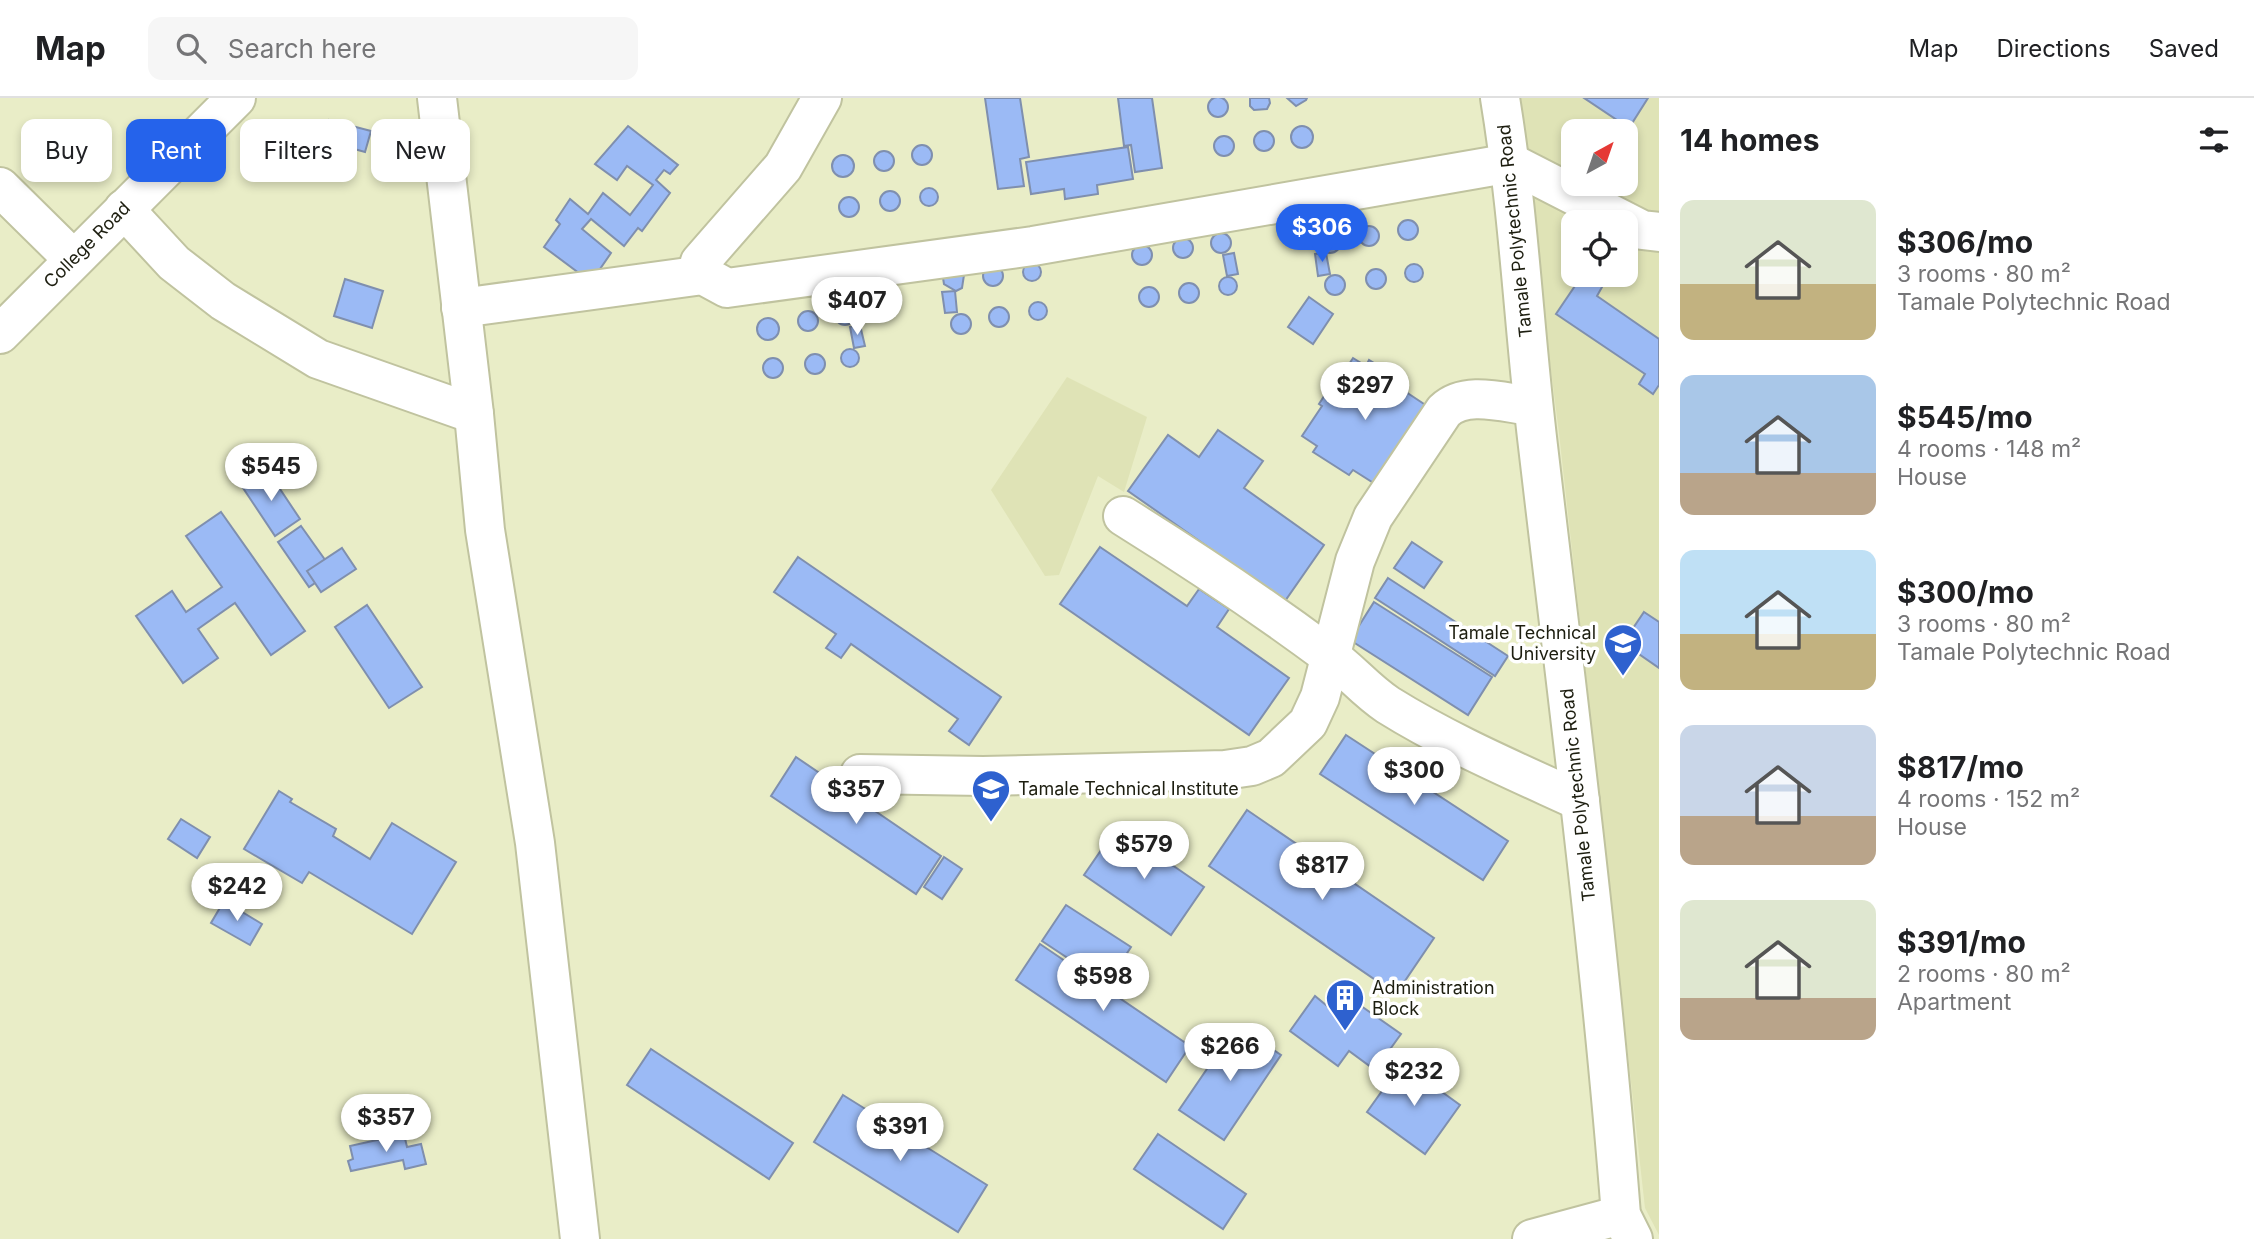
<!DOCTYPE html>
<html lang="en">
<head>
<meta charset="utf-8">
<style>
	:root { --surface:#fff; --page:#f6f6f6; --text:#202124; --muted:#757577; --line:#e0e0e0; --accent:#2563eb }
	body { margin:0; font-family:Inter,sans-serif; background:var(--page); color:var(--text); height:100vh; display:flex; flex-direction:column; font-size:26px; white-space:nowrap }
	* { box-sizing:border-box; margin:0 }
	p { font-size:23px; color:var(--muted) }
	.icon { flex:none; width:38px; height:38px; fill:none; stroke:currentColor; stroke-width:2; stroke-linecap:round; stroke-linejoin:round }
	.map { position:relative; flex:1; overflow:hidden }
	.drawer { display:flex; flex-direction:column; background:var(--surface); width:595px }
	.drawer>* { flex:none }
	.banner { position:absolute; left:21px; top:21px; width:665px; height:63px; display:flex; gap:14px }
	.needle { width:46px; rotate:40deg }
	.buttons { position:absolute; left:1561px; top:21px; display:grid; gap:14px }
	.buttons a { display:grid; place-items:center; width:77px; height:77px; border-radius:14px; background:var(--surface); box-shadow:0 4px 10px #0003; font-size:35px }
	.price { position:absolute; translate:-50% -60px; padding:0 16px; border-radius:24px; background:#fff; color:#222; font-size:23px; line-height:46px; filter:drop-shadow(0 2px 4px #0008) }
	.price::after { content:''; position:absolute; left:50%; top:42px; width:21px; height:16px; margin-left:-10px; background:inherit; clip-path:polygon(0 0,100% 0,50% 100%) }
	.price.current { background:var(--accent); color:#fff }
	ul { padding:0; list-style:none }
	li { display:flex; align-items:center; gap:21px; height:175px; padding:0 21px }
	li span { display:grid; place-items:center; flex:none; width:196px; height:140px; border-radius:14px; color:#555 }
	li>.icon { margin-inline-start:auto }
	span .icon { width:84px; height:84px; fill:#fffc; stroke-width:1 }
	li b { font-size:30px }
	h2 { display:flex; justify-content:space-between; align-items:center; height:84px; padding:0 21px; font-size:30px }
	.pill { padding:0 24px; border-radius:14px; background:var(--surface); box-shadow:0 4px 10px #0003; font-size:24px; line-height:63px }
	.pill.current { background:var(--accent); color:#fff }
	header { display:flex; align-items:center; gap:42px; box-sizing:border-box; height:98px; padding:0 35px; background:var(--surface); border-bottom:2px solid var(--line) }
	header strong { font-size:33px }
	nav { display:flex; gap:38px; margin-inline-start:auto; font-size:24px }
	.search { width:490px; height:63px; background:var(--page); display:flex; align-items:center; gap:18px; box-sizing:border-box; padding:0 24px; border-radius:14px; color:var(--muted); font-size:26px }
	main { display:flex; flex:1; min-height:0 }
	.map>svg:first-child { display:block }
	.built { fill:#dfe3b6; fill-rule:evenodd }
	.building { fill:#9bbaf5; stroke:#7f8fae; stroke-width:2 }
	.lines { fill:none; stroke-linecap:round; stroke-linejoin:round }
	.minor-casing { stroke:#c0c39f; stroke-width:42 }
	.minor { stroke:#fff; stroke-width:38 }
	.labels { text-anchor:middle; stroke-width:7; stroke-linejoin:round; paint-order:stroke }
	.street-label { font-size:18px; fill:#1d1e10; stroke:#fff }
	.poi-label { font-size:18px; fill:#1d1e10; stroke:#fff; text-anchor:start }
</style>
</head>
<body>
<header>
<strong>Map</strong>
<div class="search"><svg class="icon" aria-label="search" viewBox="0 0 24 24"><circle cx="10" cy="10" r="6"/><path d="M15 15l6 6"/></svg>Search here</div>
<nav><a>Map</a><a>Directions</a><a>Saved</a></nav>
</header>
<main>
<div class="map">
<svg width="1659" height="1141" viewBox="0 0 1659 1141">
	<rect width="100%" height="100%" fill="#e9edc7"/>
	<g class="built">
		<path d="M 1516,0 L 1659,0 L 1659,1137 L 1645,1110 L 1559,335 ZM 1573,33 L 1626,33 L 1626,86 L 1573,86 ZM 1573,124 L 1626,124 L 1626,177 L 1573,177 Z"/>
		<path d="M 1067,279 L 1147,319 L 1124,394 L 1098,378 L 1059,477 L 1045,478 L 991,392 Z"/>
	</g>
	<g class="building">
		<circle cx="1218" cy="9" r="10"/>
		<path d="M 985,0 L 1020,0 L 1029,59 L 1020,61 L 1024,88 L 998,91 Z"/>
		<path d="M 1118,0 L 1152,0 L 1162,70 L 1135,74 L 1131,47 L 1124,48 Z"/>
		<path d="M 1250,0 L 1269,0 L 1270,5 L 1267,11 L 1254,12 L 1250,8 Z"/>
		<path d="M 1287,0 L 1307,0 L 1306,2 L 1296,8 Z"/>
		<path d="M 1584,0 L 1648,0 L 1629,30 Z"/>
		<path d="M 329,22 L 371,33 L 365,54 L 322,42 Z"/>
		<path d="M 628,28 L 678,67 L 670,76 L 664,72 L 656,82 L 670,95 L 642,133 L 638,130 L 624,148 L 591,121 L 582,131 L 611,155 L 591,184 L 544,149 L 560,126 L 556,122 L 570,101 L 588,116 L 603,95 L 630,117 L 653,87 L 627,68 L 617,82 L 595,66 Z"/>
		<circle cx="1302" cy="39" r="11"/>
		<circle cx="1264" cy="43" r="10"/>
		<circle cx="1224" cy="48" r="10"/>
		<circle cx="922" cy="57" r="10"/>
		<path d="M 1128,49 L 1133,81 L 1097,87 L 1098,96 L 1065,101 L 1064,91 L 1031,96 L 1026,64 Z"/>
		<circle cx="884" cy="63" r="10"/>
		<circle cx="843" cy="68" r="11"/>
		<circle cx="929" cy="99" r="9"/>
		<circle cx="890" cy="103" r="10"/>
		<circle cx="849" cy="109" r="10"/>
		<circle cx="1408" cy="132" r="10"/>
		<circle cx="1369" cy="138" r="10"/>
		<circle cx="1330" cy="144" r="11"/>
		<circle cx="1221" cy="145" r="10"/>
		<circle cx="1183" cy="150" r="10"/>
		<circle cx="1142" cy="157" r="10"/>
		<path d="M 1234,155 L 1238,176 L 1227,178 L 1223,157 Z"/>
		<path d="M 1326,155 L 1330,176 L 1318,178 L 1315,156 Z"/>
		<circle cx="1032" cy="174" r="9"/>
		<circle cx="1414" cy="175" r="9"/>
		<circle cx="993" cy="178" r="10"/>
		<circle cx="1376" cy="181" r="10"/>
		<circle cx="1335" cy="187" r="10"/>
		<path d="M 964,177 L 962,190 L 956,193 L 944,186 L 943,180 Z"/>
		<path d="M 1585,178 L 1602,189 L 1597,198 L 1659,241 L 1659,287 L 1653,296 L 1639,286 L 1645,276 L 1556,216 L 1577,185 L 1580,187 Z"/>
		<circle cx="1228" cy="188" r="9"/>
		<path d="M 345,181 L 383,193 L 372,230 L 334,218 Z"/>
		<circle cx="1189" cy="195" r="10"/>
		<circle cx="1149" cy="199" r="10"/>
		<path d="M 955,193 L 957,214 L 945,215 L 942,194 Z"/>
		<path d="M 1309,199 L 1333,216 L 1313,246 L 1288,229 Z"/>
		<circle cx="1038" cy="213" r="9"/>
		<circle cx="845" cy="217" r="10"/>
		<circle cx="999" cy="219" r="10"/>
		<circle cx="808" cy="223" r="10"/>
		<circle cx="961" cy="226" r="10"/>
		<circle cx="768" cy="231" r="11"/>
		<path d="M 860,227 L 865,248 L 854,250 L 850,229 Z"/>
		<circle cx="850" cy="260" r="9"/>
		<circle cx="815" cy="266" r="10"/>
		<circle cx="773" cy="270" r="10"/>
		<path d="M 1353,260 L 1366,268 L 1369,262 L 1404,284 L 1400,290 L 1430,310 L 1380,389 L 1353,372 L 1349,377 L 1313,354 L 1317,348 L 1302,338 L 1322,308 L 1319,306 L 1330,289 L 1333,291 Z"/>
		<path d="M 1218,332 L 1263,363 L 1244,390 L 1324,447 L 1285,503 L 1128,393 L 1168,337 L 1199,359 Z"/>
		<path d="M 268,373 L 300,421 L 275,438 L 243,390 Z"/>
		<path d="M 221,414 L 305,533 L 271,557 L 235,505 L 198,531 L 218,560 L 183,585 L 136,518 L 172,493 L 186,514 L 222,489 L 186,438 Z"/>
		<path d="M 301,428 L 333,473 L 309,489 L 278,444 Z"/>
		<path d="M 1412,444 L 1442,464 L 1424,490 L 1394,470 Z"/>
		<path d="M 1100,449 L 1187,508 L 1199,491 L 1229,511 L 1217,529 L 1289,580 L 1249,637 L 1060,506 Z"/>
		<path d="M 342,450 L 356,471 L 321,494 L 307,473 Z"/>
		<path d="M 798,459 L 1001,599 L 969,647 L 949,633 L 958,621 L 851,546 L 841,560 L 826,550 L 836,536 L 774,494 Z"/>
		<path d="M 1388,480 L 1508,558 L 1495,578 L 1375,500 Z"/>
		<path d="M 1374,504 L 1492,579 L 1468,617 L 1350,542 Z"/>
		<path d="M 367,507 L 422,589 L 389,610 L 335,529 Z"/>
		<path d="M 1644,514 L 1659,524 L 1659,570 L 1623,545 Z"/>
		<path d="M 1346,637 L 1508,743 L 1483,782 L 1320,676 Z"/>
		<path d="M 796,659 L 941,758 L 916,796 L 771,698 Z"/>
		<path d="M 279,693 L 292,701 L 290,704 L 336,731 L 333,738 L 370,761 L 392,725 L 456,764 L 412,836 L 309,774 L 302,785 L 244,751 Z"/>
		<path d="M 1247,712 L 1434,840 L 1396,896 L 1209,768 Z"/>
		<path d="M 181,721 L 210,739 L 197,760 L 168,741 Z"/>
		<path d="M 1117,729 L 1204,789 L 1171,837 L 1084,777 Z"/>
		<path d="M 944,759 L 962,771 L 942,801 L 924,789 Z"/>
		<path d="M 224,803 L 262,826 L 250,847 L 211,825 Z"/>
		<path d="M 1066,807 L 1131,849 L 1107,886 L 1042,843 Z"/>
		<path d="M 1040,846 L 1190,948 L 1166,984 L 1016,882 Z"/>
		<path d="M 1344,896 L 1401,936 L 1375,972 L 1349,953 L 1338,968 L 1290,933 L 1315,898 L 1332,912 Z"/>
		<path d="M 1237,927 L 1281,957 L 1224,1042 L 1179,1012 Z"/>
		<path d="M 651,951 L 793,1045 L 769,1081 L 627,987 Z"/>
		<path d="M 1402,965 L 1460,1007 L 1425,1056 L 1367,1014 Z"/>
		<path d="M 843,997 L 987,1087 L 958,1134 L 814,1044 Z"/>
		<path d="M 404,1036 L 407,1049 L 421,1046 L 426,1066 L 405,1071 L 403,1062 L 351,1073 L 348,1063 L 353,1061 L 350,1048 Z"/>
		<path d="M 1158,1036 L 1246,1096 L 1223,1131 L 1134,1071 Z"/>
	</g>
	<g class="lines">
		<g class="minor-casing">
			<g id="minor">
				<path d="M 437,0 L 474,316 L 485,432 L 535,745 L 580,1141"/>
				<path d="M 1500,0 C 1519,115 1524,232 1538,348 C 1568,604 1601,860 1621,1117 L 1633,1141"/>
				<path d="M 0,89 L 73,161"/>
				<path d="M 124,111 L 174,165 L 223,203 L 318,261 L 474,316"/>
				<path d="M 703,177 L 700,164 L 783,69 L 822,0"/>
				<path d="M 461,210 L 703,177 L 727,190 L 1033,148 L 1511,65 L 1642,132 L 1659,134"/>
				<path d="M 0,236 L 236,0"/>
				<path d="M 1123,418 C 1192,461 1261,507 1327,556 C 1349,571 1365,592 1388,607 C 1449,645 1515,673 1580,703"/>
				<path d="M 860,676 L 983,678 L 1225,672 L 1252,668 L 1271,660 L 1308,625 L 1320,599 L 1355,463 L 1373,419 L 1444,313 C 1466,292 1504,305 1533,308"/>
				<path d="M 1532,1141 L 1621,1117"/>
			</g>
		</g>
		<use href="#minor" class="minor"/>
	</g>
	<defs>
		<g id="university-pin" transform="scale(2.0125)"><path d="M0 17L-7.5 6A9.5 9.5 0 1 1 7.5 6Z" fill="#2e61cf" stroke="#fff"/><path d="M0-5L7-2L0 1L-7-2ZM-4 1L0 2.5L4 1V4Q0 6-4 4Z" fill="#fff"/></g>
		<g id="school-pin" transform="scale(2.0125)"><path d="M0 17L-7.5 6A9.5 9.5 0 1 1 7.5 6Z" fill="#2e61cf" stroke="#fff"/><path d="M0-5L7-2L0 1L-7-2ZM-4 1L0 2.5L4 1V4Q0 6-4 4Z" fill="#fff"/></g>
		<g id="building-pin" transform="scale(2.0125)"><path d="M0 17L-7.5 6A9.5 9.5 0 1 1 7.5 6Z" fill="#2e61cf" stroke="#fff"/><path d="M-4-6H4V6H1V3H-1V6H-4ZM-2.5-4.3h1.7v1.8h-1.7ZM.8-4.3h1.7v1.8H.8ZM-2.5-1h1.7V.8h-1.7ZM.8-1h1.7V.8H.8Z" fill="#fff"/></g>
	</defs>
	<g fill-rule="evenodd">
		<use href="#university-pin" x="1623" y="545"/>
		<use href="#school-pin" x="991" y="691"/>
		<use href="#building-pin" x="1345" y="900"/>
	</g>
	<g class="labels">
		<g class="street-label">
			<text transform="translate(1515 133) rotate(-96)" y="6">Tamale Polytechnic Road</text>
			<text transform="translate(87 147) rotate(-45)" y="6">College Road</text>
			<text transform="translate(1578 697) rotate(-96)" y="6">Tamale Polytechnic Road</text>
		</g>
		<g class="poi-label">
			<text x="1596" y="541" text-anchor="end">Tamale Technical<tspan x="1596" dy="21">University</tspan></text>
			<text x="1018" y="697">Tamale Technical Institute</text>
			<text x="1372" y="896">Administration<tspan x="1372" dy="21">Block</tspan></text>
		</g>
	</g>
</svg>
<div class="buttons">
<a><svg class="needle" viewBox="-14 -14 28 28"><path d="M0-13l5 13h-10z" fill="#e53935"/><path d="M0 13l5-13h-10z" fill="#757577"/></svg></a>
<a><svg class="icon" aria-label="locate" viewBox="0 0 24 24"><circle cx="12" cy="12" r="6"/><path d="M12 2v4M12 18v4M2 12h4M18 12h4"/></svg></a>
</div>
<b class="price current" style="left:1322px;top:166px">$306</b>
<b class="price" style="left:857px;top:239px">$407</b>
<b class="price" style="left:1365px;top:324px">$297</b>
<b class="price" style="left:271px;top:405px">$545</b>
<b class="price" style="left:1414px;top:709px">$300</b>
<b class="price" style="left:856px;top:728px">$357</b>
<b class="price" style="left:1144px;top:783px">$579</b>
<b class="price" style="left:1322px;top:804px">$817</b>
<b class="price" style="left:237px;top:825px">$242</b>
<b class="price" style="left:1103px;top:915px">$598</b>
<b class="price" style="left:1230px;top:985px">$266</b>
<b class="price" style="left:1414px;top:1010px">$232</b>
<b class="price" style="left:386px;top:1056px">$357</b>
<b class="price" style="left:900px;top:1065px">$391</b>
<div class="banner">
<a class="pill">Buy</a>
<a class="pill current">Rent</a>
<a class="pill">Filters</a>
<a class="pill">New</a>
</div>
</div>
<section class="drawer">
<h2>14 homes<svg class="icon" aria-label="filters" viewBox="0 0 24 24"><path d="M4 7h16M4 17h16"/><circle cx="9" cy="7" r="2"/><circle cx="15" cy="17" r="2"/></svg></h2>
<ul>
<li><span style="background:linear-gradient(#dfe7d0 60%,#c2b280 0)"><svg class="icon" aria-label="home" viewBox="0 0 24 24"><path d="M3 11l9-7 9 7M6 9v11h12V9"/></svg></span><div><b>$306/mo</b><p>3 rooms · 80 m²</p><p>Tamale Polytechnic Road</p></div></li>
<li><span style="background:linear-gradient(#a9c7e8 70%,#b9a48a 0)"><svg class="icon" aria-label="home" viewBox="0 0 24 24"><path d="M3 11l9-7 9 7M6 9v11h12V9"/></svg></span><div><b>$545/mo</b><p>4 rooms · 148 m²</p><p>House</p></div></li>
<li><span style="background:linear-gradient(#bfe0f5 60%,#c2b280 0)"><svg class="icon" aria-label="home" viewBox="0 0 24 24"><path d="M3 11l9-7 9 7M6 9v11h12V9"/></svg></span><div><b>$300/mo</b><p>3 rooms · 80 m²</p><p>Tamale Polytechnic Road</p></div></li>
<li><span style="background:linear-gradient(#c9d6e8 65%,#b9a48a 0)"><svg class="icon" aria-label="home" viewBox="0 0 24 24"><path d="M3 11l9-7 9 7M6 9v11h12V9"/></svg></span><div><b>$817/mo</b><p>4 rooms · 152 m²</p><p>House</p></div></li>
<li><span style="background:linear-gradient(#dfe7d0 70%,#b9a48a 0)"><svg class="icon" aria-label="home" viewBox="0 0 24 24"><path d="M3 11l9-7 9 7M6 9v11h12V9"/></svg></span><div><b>$391/mo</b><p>2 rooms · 80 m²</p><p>Apartment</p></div></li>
</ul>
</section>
</main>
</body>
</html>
